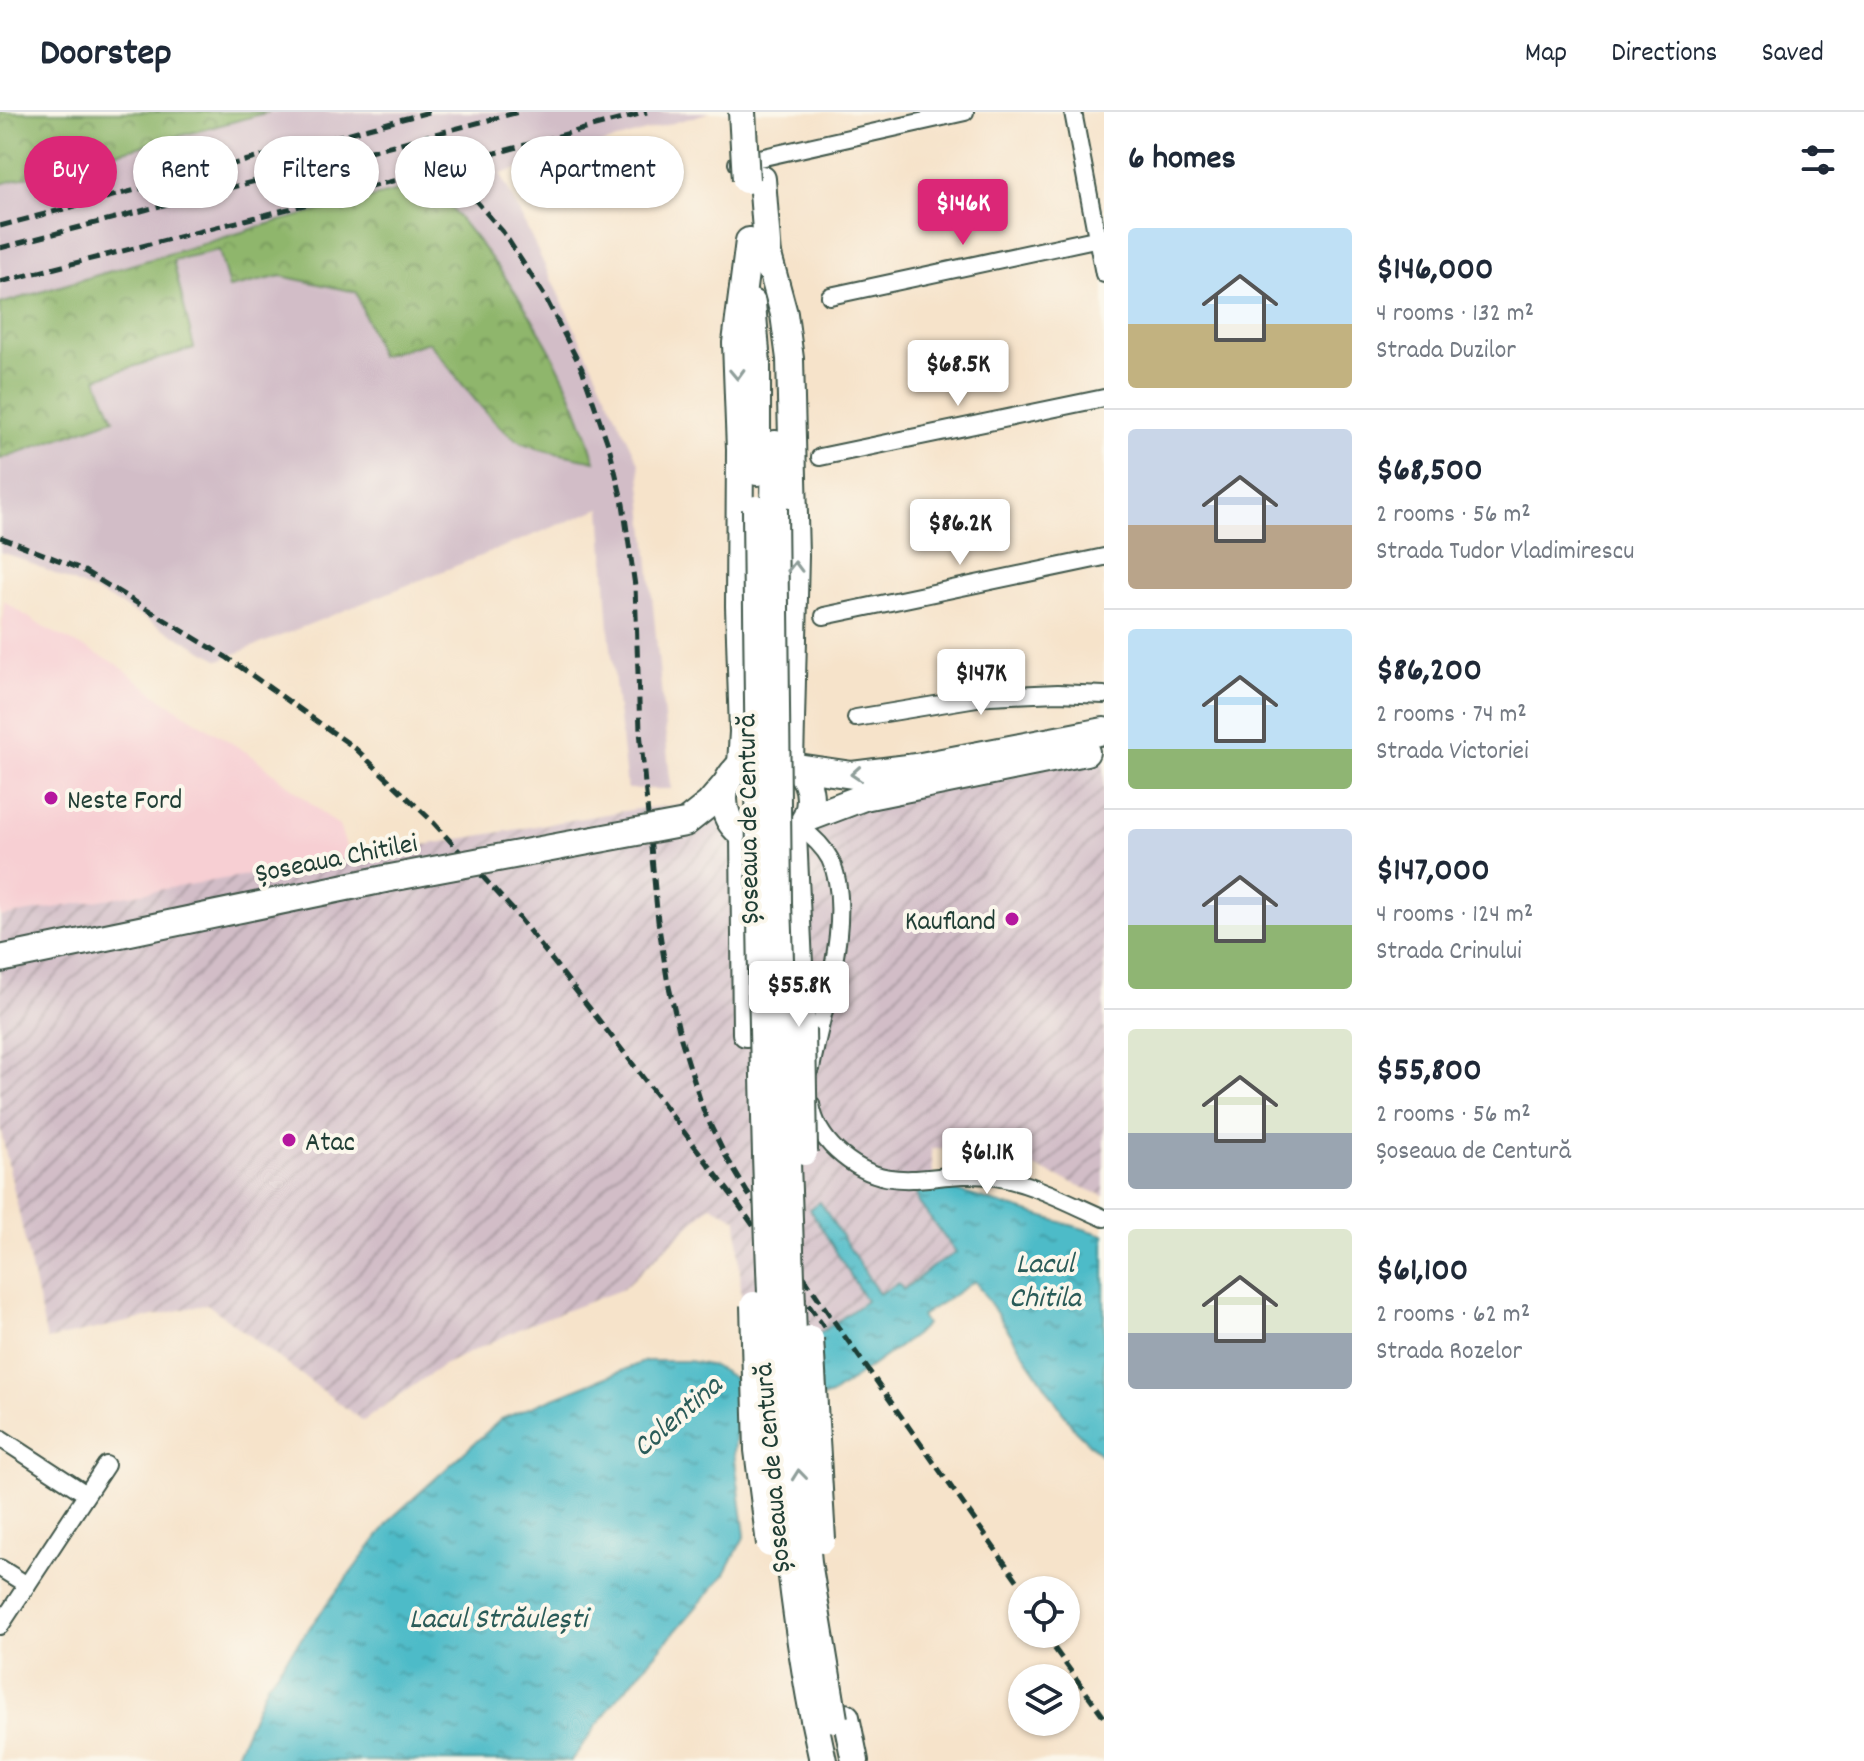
<!DOCTYPE html>
<html lang="en">
<head>
<meta charset="utf-8">
<style>
	:root { --surface:#fff; --page:#f6f6f7; --text:#1f2937; --muted:#747a83; --line:#e0e1e3; --accent:#db2777 }
	body { margin:0; font-family:Dekko,sans-serif; background:var(--page); color:var(--text); height:100vh; display:flex; flex-direction:column; font-size:30px; white-space:nowrap }
	* { box-sizing:border-box; margin:0 }
	p { font-size:26px; color:var(--muted) }
	.icon { flex:none; width:44px; height:44px; fill:none; stroke:currentColor; stroke-width:2; stroke-linecap:round; stroke-linejoin:round }
	.map { position:relative; flex:1; overflow:hidden }
	.details { display:flex; flex-direction:column; background:var(--surface); width:760px }
	.details>* { flex:none }
	.hud { position:absolute; left:24px; top:24px; width:760px; height:72px; display:flex; gap:16px }
	.fabs { position:absolute; left:1008px; top:1464px; display:grid; gap:16px }
	.fabs a { display:grid; place-items:center; width:72px; height:72px; border-radius:50%; background:var(--surface); box-shadow:0 2px 6px #0004; font-size:40px }
	.price { position:absolute; translate:-50% -68px; padding:0 18px; border-radius:8px; background:#fff; color:#222; font-size:26px; line-height:52px; filter:drop-shadow(0 2px 4px #0008) }
	.price::after { content:''; position:absolute; left:50%; top:48px; width:24px; height:18px; margin-left:-12px; background:inherit; clip-path:polygon(0 0,100% 0,50% 100%) }
	.price.current { background:var(--accent); color:#fff }
	ul { padding:0; list-style:none }
	li { display:flex; align-items:center; gap:24px; height:200px; padding:0 24px }
	li+li { border-top:2px solid var(--line) }
	li span { display:grid; place-items:center; flex:none; width:224px; height:160px; border-radius:8px; color:#555 }
	li>.icon { margin-inline-start:auto }
	span .icon { width:96px; height:96px; fill:#fffc; stroke-width:1 }
	li b { font-size:34px }
	h2 { display:flex; justify-content:space-between; align-items:center; height:96px; padding:0 24px; font-size:34px }
	.chip { padding:0 28px; border-radius:36px; background:var(--surface); box-shadow:0 2px 6px #0004; font-size:28px; line-height:72px }
	.chip.current { background:var(--accent); color:#fff }
	header { display:flex; align-items:center; gap:48px; box-sizing:border-box; height:112px; padding:0 40px; background:var(--surface); border-bottom:2px solid var(--line) }
	header strong { font-size:38px }
	nav { display:flex; gap:44px; margin-inline-start:auto; font-size:28px }
	main { display:flex; flex:1; min-height:0 }
	.map>svg:first-child { display:block }
	.built { fill:#f7cfd3 }
	.industrial { fill:url(#industrial-furrows) }
	.railway { fill:#d2bdc7 }
	.forest { fill:url(#forest-crowns); stroke:#577a50; stroke-width:2 }
	.water { fill:url(#water-ripples); stroke:#367c7e; stroke-width:2 }
	.lines { fill:none; stroke-linecap:round; stroke-linejoin:round }
	.minor-casing { stroke:#3f564a; stroke-width:20 }
	.primary-casing { stroke:#3f564a; stroke-width:30 }
	.minor { stroke:#fff; stroke-width:16 }
	.primary { stroke:#fff; stroke-width:26 }
	.rail { stroke:#1f3d34; stroke-width:5; stroke-dasharray:12 6; stroke-linecap:butt }
	.primary-bridge-casing { stroke:#3f564a; stroke-width:30; stroke-linecap:butt }
	.primary-bridge { stroke:#fff; stroke-width:26 }
	.oneway { stroke:#8f9e9a }
	.poi-dot { fill:#b5179e; stroke:#fbf7ec; stroke-width:3 }
	.labels { text-anchor:middle; stroke-width:8; stroke-linejoin:round; paint-order:stroke }
	.poi-label { font-size:28px; fill:#1f3d34; stroke:#fbf7ec; text-anchor:start }
	.street-label { font-size:28px; fill:#1f3d34; stroke:#fbf7ec }
	.water-label { font-size:30px; font-style:italic; fill:#2b5c59; stroke:#fbf7ec }
</style>
</head>
<body>
<header>
<strong>Doorstep</strong>
<nav><a>Map</a><a>Directions</a><a>Saved</a></nav>
</header>
<main>
<div class="map">
<svg width="1104" height="1649" viewBox="0 0 1104 1649">
	<defs>
		<pattern id="industrial-furrows" width="10" height="10" patternUnits="userSpaceOnUse" patternTransform="scale(2)"><rect width="10" height="10" fill="#d2bdc7"/><path d="M-1 1l2-2M0 10L10 0M9 11l2-2" fill="none" stroke="#aa9ba2"/></pattern>
		<pattern id="forest-crowns" width="20" height="18" patternUnits="userSpaceOnUse" patternTransform="scale(2)"><rect width="20" height="18" fill="#8fb66c"/><path d="M2 6a3 3 0 1 1 6 0M12 15a3 3 0 1 1 6 0" fill="none" stroke="#74955a"/></pattern>
		<pattern id="water-ripples" width="26" height="14" patternUnits="userSpaceOnUse" patternTransform="scale(2)"><rect width="26" height="14" fill="#4ebbc8"/><path d="M2 4q2-2 4 0t4 0M15 11q2-2 4 0t4 0" fill="none" stroke="#4099a3"/></pattern>
	</defs>
	<rect width="100%" height="100%" fill="#fbf7ec"/>
	<filter id="ink" filterUnits="userSpaceOnUse"><feTurbulence type="fractalNoise" baseFrequency=".0125" numOctaves="2"/><feDisplacementMap in="SourceGraphic" scale="16" xChannelSelector="R" yChannelSelector="G"/><feConvolveMatrix kernelMatrix="1 2 1 2 8 2 1 2 1" color-interpolation-filters="sRGB"/></filter>
	<filter id="wash" filterUnits="userSpaceOnUse"><feTurbulence type="fractalNoise" baseFrequency=".006" numOctaves="4" result="noise"/><feDisplacementMap in="SourceGraphic" scale="32" xChannelSelector="R" yChannelSelector="G"/><feGaussianBlur stdDeviation="1.8" result="paint"/><feColorMatrix in="noise" values="0 0 0 0 0 0 0 0 0 0 0 0 0 0 0 0 0 1.4 0 .05"/><feComposite in="paint" operator="in"/></filter>
	<g filter="url(#wash)">
		<rect width="100%" height="100%" fill="#f6e3ca"/>
		<path class="built" d="M 4,489 L 43,515 L 117,552 L 163,588 L 254,645 L 339,714 L 351,748 L 0,805 L 0,536 Z"/>
		<path class="industrial" d="M 1104,644 L 1104,1084 L 985,1035 L 931,1037 L 934,1072 L 917,1081 L 919,1091 L 956,1141 L 932,1155 L 903,1178 L 898,1171 L 879,1182 L 820,1090 L 810,1097 L 866,1189 L 798,1237 L 746,1268 L 737,1107 L 711,1093 L 623,1177 L 530,1212 L 443,1253 L 363,1309 L 207,1192 L 47,1228 L 0,1015 L 0,805 L 636,697 L 677,693 L 785,701 Z"/>
		<path class="railway" d="M 0,0 L 710,0 L 501,62 L 639,351 L 671,677 L 627,677 L 609,518 L 601,396 L 220,548 L 102,483 L 19,446 L 0,440 Z"/>
		<g class="forest">
			<path d="M 0,0 L 269,0 L 0,72 Z"/>
			<path d="M 417,74 C 443,80 456,103 472,122 C 527,189 571,265 595,349 C 573,344 536,339 517,328 C 489,311 451,257 429,230 L 380,244 L 356,180 L 281,164 L 229,176 L 219,138 L 173,148 L 194,236 L 96,266 L 114,307 L 0,347 L 0,192 L 276,110 Z"/>
		</g>
		<path class="water" d="M 934,1072 L 1104,1123 L 1104,1346 L 1075,1318 L 975,1169 L 921,1204 L 926,1212 L 915,1223 L 831,1283 L 744,1311 L 736,1323 L 734,1340 L 745,1423 L 725,1462 L 615,1589 L 571,1649 L 233,1649 L 267,1572 L 393,1405 L 501,1307 L 646,1249 L 689,1249 L 713,1254 L 736,1267 L 746,1268 L 798,1237 L 866,1189 L 810,1097 L 820,1090 L 879,1182 L 899,1171 L 903,1178 L 932,1155 L 956,1141 L 919,1091 L 916,1081 Z"/>
	</g>
	<g filter="url(#ink)">
		<g class="lines">
			<g class="minor-casing">
				<g id="minor">
					<path d="M 1073,0 L 1104,162"/>
					<path d="M 737,51 L 965,0"/>
					<path d="M 830,184 L 1104,125"/>
					<path d="M 820,345 L 1104,286"/>
					<path d="M 824,504 L 1104,445"/>
					<path d="M 856,606 L 989,584 L 1058,581 L 1104,583"/>
					<path d="M 800,715 C 812,724 823,734 830,747 C 856,801 821,900 811,957"/>
					<path d="M 811,992 C 814,1012 823,1026 837,1039 C 892,1089 933,1055 995,1065 C 1033,1071 1069,1091 1104,1106"/>
					<path d="M 0,1326 L 86,1382"/>
					<path d="M 0,1456 L 27,1473"/>
					<path d="M 0,1514 L 106,1353"/>
				</g>
			</g>
			<g class="primary-casing">
				<g id="primary">
					<path d="M 762,67 L 769,157"/>
					<path d="M 768,143 L 784,202 L 790,247 L 795,444 L 790,650"/>
					<path d="M 752,191 L 757,252 L 757,360"/>
					<path d="M 774,396 L 775,332"/>
					<circle cx="767" cy="687" r="43"/>
					<path d="M 741,652 L 743,620 L 739,494 L 740,338 L 736,231 L 749,129"/>
					<path d="M 797,655 L 852,663 L 916,655 L 1104,619"/>
					<path d="M 806,707 L 864,685 L 1086,640"/>
					<path d="M 685,711 L 709,692 L 726,672"/>
					<path d="M 793,722 L 802,917"/>
					<path d="M 744,724 L 746,921"/>
					<path d="M 0,847 L 385,767"/>
					<path d="M 846,1605 L 855,1649"/>
					<path d="M 814,1607 L 823,1649"/>
				</g>
			</g>
			<use href="#minor" class="minor"/>
			<use href="#primary" class="primary"/>
			<g class="rail">
				<path d="M 450,59 L 503,120 L 544,183 L 582,257 L 610,338 L 623,392 L 635,474 L 640,619 L 658,809 L 667,866 L 681,927 L 704,1000 L 724,1041 L 747,1080 L 831,1205 L 1024,1478"/>
				<path d="M 0,114 L 429,0"/>
				<path d="M 0,136 L 519,0"/>
				<path d="M 0,170 L 304,93 L 647,0"/>
				<path d="M 0,425 L 81,457 L 226,545 L 355,636 L 431,708 L 513,798 L 626,943 L 736,1089 L 824,1215"/>
				<path d="M 1044,1522 L 1104,1605"/>
			</g>
			<g class="primary-bridge-casing">
				<g id="primary-bridge">
					<path d="M 742,0 L 746,68"/>
					<path d="M 774,396 L 778,791 L 797,1339 L 808,1450 L 834,1607"/>
					<path d="M 756,397 C 758,613 760,828 766,1043 C 772,1233 778,1421 814,1607"/>
					<path d="M 385,767 L 685,711"/>
					<path d="M 802,917 L 804,1040"/>
					<path d="M 754,1193 L 758,1338 L 770,1432"/>
					<path d="M 810,1227 L 822,1428"/>
				</g>
			</g>
			<use href="#primary-bridge" class="primary-bridge"/>
		</g>
		<defs><path id="oneway-chevron" d="M-2-3.5L2.5 0L-2 3.5" fill="none" stroke-width="1.6" stroke-linecap="round" stroke-linejoin="round" transform="scale(2)"/></defs>
		<g class="oneway">
			<use href="#oneway-chevron" transform="translate(737 262) rotate(88)"/>
			<use href="#oneway-chevron" transform="translate(795 455) rotate(-89)"/>
			<use href="#oneway-chevron" transform="translate(856 662) rotate(176)"/>
			<use href="#oneway-chevron" transform="translate(799 1363) rotate(-96)"/>
		</g>
	</g>
	<g class="poi-dot">
		<circle cx="51" cy="686" r="8"/>
		<circle cx="1012" cy="807" r="8"/>
		<circle cx="289" cy="1028" r="8"/>
	</g>
	<g class="labels">
		<g class="poi-label">
			<text x="67" y="696">Neste Ford</text>
			<text x="996" y="817" text-anchor="end">Kaufland</text>
			<text x="305" y="1038">Atac</text>
		</g>
		<g class="street-label">
			<text transform="translate(746 707) rotate(-91)" y="10">Șoseaua de Centură</text>
			<text transform="translate(336 744) rotate(-11)" y="10">Șoseaua Chitilei</text>
			<text transform="translate(770 1356) rotate(-95)" y="10">Șoseaua de Centură</text>
		</g>
		<g class="water-label">
			<text x="1045" y="1160">Lacul<tspan x="1045" dy="34">Chitila</tspan></text>
			<text transform="translate(676 1303) rotate(-41)" y="10">Colentina</text>
			<text x="498" y="1515">Lacul Străulești</text>
		</g>
	</g>
</svg>
<div class="fabs">
<a><svg class="icon" aria-label="locate" viewBox="0 0 24 24"><circle cx="12" cy="12" r="6"/><path d="M12 2v4M12 18v4M2 12h4M18 12h4"/></svg></a>
<a><svg class="icon" aria-label="layers" viewBox="0 0 24 24"><path d="M12 4l9 5-9 5-9-5zM3 14l9 5 9-5"/></svg></a>
</div>
<b class="price current" style="left:963px;top:135px">$146K</b>
<b class="price" style="left:958px;top:296px">$68.5K</b>
<b class="price" style="left:960px;top:455px">$86.2K</b>
<b class="price" style="left:981px;top:605px">$147K</b>
<b class="price" style="left:799px;top:917px">$55.8K</b>
<b class="price" style="left:987px;top:1084px">$61.1K</b>
<div class="hud">
<a class="chip current">Buy</a>
<a class="chip">Rent</a>
<a class="chip">Filters</a>
<a class="chip">New</a>
<a class="chip">Apartment</a>
</div>
</div>
<section class="details">
<h2>6 homes<svg class="icon" aria-label="filters" viewBox="0 0 24 24"><path d="M4 7h16M4 17h16"/><circle cx="9" cy="7" r="2"/><circle cx="15" cy="17" r="2"/></svg></h2>
<ul>
<li><span style="background:linear-gradient(#bfe0f5 60%,#c2b280 0)"><svg class="icon" aria-label="home" viewBox="0 0 24 24"><path d="M3 11l9-7 9 7M6 9v11h12V9"/></svg></span><div><b>$146,000</b><p>4 rooms · 132 m²</p><p>Strada Duzilor</p></div></li>
<li><span style="background:linear-gradient(#c9d6e8 60%,#b9a48a 0)"><svg class="icon" aria-label="home" viewBox="0 0 24 24"><path d="M3 11l9-7 9 7M6 9v11h12V9"/></svg></span><div><b>$68,500</b><p>2 rooms · 56 m²</p><p>Strada Tudor Vladimirescu</p></div></li>
<li><span style="background:linear-gradient(#bfe0f5 75%,#8fb573 0)"><svg class="icon" aria-label="home" viewBox="0 0 24 24"><path d="M3 11l9-7 9 7M6 9v11h12V9"/></svg></span><div><b>$86,200</b><p>2 rooms · 74 m²</p><p>Strada Victoriei</p></div></li>
<li><span style="background:linear-gradient(#c9d6e8 60%,#8fb573 0)"><svg class="icon" aria-label="home" viewBox="0 0 24 24"><path d="M3 11l9-7 9 7M6 9v11h12V9"/></svg></span><div><b>$147,000</b><p>4 rooms · 124 m²</p><p>Strada Crinului</p></div></li>
<li><span style="background:linear-gradient(#dfe7d0 65%,#9aa5b1 0)"><svg class="icon" aria-label="home" viewBox="0 0 24 24"><path d="M3 11l9-7 9 7M6 9v11h12V9"/></svg></span><div><b>$55,800</b><p>2 rooms · 56 m²</p><p>Șoseaua de Centură</p></div></li>
<li><span style="background:linear-gradient(#dfe7d0 65%,#9aa5b1 0)"><svg class="icon" aria-label="home" viewBox="0 0 24 24"><path d="M3 11l9-7 9 7M6 9v11h12V9"/></svg></span><div><b>$61,100</b><p>2 rooms · 62 m²</p><p>Strada Rozelor</p></div></li>
</ul>
</section>
</main>
</body>
</html>
